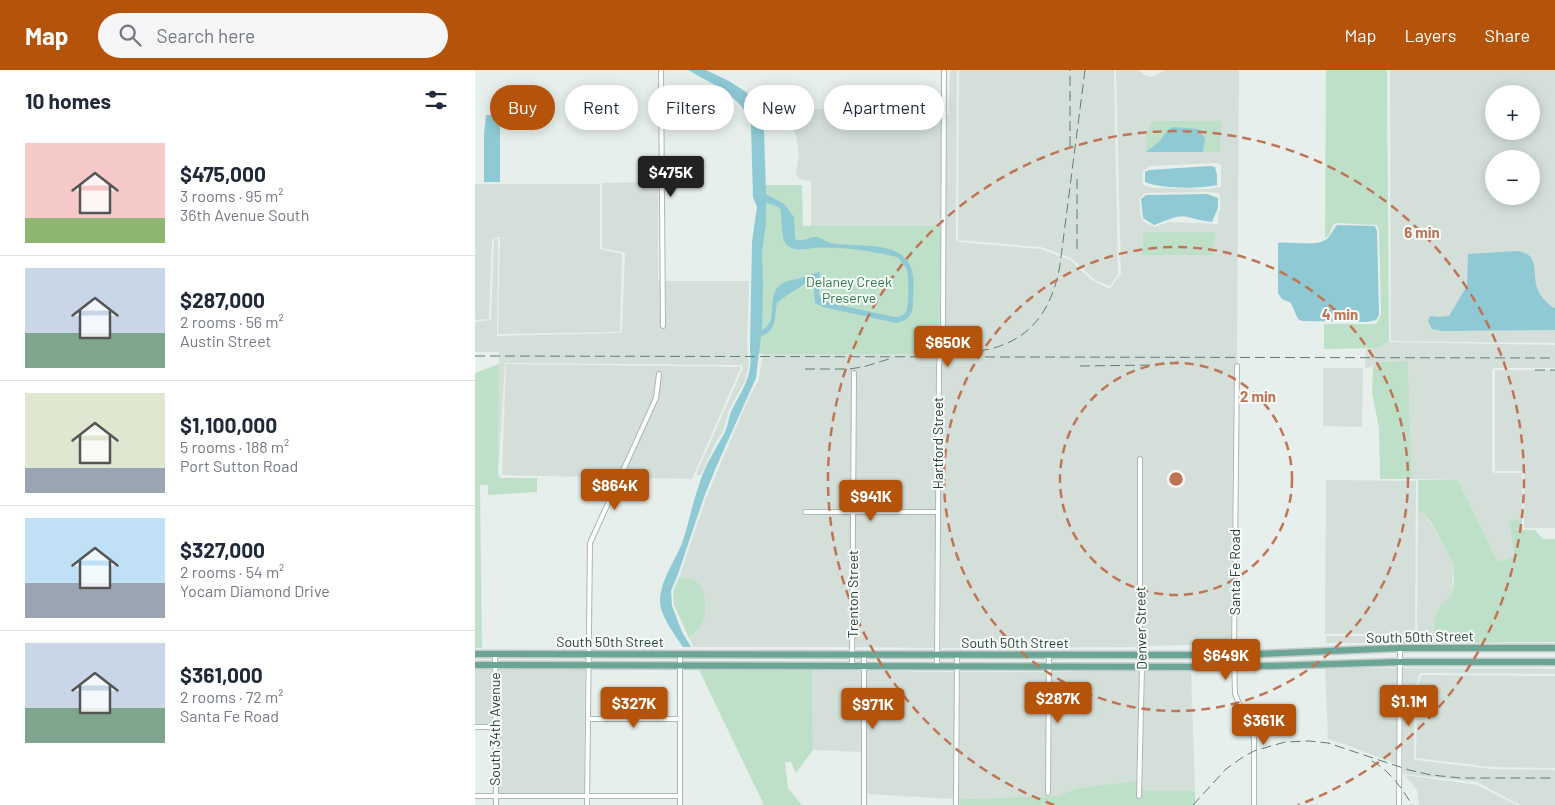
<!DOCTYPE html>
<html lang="en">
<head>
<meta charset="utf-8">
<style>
	:root { --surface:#fff; --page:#f6f6f7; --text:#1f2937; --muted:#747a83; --line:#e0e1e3; --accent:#b45309 }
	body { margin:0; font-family:Barlow,sans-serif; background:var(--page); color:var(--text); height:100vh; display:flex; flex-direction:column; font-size:19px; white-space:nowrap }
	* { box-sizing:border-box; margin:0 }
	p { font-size:16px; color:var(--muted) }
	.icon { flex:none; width:28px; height:28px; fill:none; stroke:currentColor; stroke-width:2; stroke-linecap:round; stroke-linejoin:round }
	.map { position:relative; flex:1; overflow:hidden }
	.sheet { display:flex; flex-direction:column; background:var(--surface); width:475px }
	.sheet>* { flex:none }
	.guide { position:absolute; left:15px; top:15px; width:475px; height:45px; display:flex; gap:10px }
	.controls { position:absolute; left:1010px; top:15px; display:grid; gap:10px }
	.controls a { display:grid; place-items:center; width:55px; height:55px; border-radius:50%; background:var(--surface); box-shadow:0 2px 12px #0003; font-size:25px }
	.price { position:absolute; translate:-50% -42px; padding:0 11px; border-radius:5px; background:var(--accent); color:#fff; font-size:16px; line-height:32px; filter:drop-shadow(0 1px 2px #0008) }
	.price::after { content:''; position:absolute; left:50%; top:30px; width:15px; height:11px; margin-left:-8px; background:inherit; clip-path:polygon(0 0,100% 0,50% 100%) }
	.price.on { background:#222; color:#fff }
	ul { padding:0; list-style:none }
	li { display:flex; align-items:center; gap:15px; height:125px; padding:0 25px }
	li+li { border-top:1px solid var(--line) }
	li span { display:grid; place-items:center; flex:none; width:140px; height:100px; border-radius:0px; color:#555 }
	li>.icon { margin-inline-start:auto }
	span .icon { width:60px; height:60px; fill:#fffc; stroke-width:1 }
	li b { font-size:21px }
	h2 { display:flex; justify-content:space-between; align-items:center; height:60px; padding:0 25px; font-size:21px }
	.chip { padding:0 18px; border-radius:22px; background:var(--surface); box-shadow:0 2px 12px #0003; font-size:18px; line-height:45px }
	.chip.on { background:var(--accent); color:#fff }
	header { display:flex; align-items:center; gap:30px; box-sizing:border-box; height:70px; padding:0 25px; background:var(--accent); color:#fff }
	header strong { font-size:24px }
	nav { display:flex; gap:28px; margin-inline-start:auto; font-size:18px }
	.search { width:350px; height:45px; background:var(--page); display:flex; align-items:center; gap:12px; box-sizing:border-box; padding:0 18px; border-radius:28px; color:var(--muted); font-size:19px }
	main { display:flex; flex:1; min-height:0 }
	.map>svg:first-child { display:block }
	.built { fill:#d4dfda; fill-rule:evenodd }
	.green { fill:#bfe0c8 }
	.water { fill:#8ec9d4; fill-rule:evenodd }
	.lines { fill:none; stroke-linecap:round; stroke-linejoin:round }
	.street-casing { stroke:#a8b8b2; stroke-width:6 }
	.primary-casing { stroke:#c2cac8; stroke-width:9 }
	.street { stroke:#fff; stroke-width:4 }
	.primary { stroke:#6aa596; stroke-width:6 }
	.rail { stroke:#5f7d75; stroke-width:1; stroke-dasharray:10 5; stroke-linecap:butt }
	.ring { fill:none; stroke:#c07456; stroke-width:2.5; stroke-dasharray:9 6 }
	.labels { text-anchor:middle; stroke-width:4; stroke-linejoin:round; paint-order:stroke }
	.park-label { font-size:14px; fill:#2d7a4b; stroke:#f7fbf9 }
	.street-label { font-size:14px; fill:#24423a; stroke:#f7fbf9 }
	.centre { fill:#c07456; stroke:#f7fbf9; stroke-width:2.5 }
	.ring-label { font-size:15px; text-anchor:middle; font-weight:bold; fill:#c07456; stroke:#f7fbf9; stroke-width:4; stroke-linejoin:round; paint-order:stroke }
</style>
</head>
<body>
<header>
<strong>Map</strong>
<div class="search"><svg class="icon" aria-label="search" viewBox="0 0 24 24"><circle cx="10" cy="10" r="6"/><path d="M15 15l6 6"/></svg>Search here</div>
<nav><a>Map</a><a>Layers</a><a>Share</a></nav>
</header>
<main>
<section class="sheet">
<h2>10 homes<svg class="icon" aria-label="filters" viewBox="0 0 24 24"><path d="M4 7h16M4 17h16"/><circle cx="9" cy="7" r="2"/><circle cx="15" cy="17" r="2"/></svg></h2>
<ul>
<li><span style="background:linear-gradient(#f6c9c9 75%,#8fb573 0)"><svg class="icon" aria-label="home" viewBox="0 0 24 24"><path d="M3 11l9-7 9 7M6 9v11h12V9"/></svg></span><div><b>$475,000</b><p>3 rooms · 95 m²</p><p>36th Avenue South</p></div></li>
<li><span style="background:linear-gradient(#c9d6e8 65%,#7fa58c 0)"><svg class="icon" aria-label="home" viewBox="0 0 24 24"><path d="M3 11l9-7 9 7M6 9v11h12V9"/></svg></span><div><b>$287,000</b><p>2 rooms · 56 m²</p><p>Austin Street</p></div></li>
<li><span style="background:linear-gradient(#dfe7d0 75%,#9aa5b1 0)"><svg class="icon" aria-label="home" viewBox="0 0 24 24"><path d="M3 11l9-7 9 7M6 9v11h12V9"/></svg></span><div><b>$1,100,000</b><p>5 rooms · 188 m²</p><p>Port Sutton Road</p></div></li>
<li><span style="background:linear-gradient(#bfe0f5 65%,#9aa5b1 0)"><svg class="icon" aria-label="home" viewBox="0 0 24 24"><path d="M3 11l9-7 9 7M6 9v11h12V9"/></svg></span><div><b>$327,000</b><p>2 rooms · 54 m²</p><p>Yocam Diamond Drive</p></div></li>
<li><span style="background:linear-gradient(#c9d6e8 65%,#7fa58c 0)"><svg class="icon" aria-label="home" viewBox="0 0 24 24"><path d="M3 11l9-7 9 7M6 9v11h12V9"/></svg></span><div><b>$361,000</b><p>2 rooms · 72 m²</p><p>Santa Fe Road</p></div></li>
</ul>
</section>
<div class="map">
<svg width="1080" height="735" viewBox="0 0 1080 735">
	<rect width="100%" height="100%" fill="#e6efeb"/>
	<g class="built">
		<path d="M 475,0 L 482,0 L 481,170 L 483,172 L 565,179 L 595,190 L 618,211 L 635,219 L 646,204 L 641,0 L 663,0 L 668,4 L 674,7 L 678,7 L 691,0 L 764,0 L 762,293 L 759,294 L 756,574 L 668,576 L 668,387 L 663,386 L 662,577 L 466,578 L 466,296 L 469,280 L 471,257 L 471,45 L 474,45 ZM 742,93 L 746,95 L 746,117 L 733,119 L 678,118 L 668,115 L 667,102 L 675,96 ZM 732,122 L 744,123 L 746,138 L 743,143 L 743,154 L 693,152 L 680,157 L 669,152 L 666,148 L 664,129 L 670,123 Z"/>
		<path d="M 484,0 L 639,0 L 643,204 L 635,216 L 620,210 L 596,188 L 566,177 L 483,170 Z"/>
		<path d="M 915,0 L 1080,0 L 1080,273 L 916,271 ZM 1019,24 L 1056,24 L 1056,61 L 1019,61 ZM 1019,89 L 1056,89 L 1056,126 L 1019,126 Z"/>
		<path d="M 336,39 L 466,45 L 466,161 L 336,159 L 336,111 L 324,109 L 321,103 L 324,85 L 321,65 L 311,49 L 336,49 Z"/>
		<path d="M 183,112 L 183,211 L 185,211 L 185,259 L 191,258 L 190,211 L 274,211 L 272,278 L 274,294 L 270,311 L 253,342 L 248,362 L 241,372 L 226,405 L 221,405 L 268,298 L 267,295 L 30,293 L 23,404 L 24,282 L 0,282 L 0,252 L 16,250 L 19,169 L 23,169 L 22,266 L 147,263 L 150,184 L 148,182 L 127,178 L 127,113 Z"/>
		<path d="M 0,114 L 125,114 L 125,179 L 147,184 L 145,262 L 23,264 L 25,167 L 17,168 L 14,249 L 0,250 Z"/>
		<path d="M 914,272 L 1080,275 L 1080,298 L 1019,298 L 1017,300 L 1017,402 L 1020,403 L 1047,403 L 1047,449 L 1034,450 L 1039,486 L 1023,492 L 983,410 L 937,409 L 933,291 L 906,292 L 890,299 L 890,297 L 891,279 L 903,278 Z"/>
		<path d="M 462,281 L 461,296 L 460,440 L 380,440 L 382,300 L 377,301 L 375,440 L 327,440 L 327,444 L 375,445 L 375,577 L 219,577 L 214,568 L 222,562 L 217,509 L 204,508 L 231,428 L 271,334 L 284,309 L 288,283 Z"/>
		<path d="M 31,294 L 266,297 L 217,409 L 27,405 Z"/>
		<path d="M 848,298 L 888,298 L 887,357 L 848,356 Z"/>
		<path d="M 1020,300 L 1080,300 L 1080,458 L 1049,458 L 1049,401 L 1020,401 Z"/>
		<path d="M 851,410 L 941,411 L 940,564 L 850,564 Z"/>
		<path d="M 943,441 L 950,445 L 964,467 L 973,482 L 980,500 L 977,510 L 978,520 L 975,528 L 963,538 L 960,554 L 960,573 L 851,573 L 851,566 L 942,566 Z"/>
		<path d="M 380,445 L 460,445 L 460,578 L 380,577 Z"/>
		<path d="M 850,598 L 922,598 L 922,694 L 866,673 L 853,669 Z"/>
		<path d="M 928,598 L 1080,599 L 1080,604 L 945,603 L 940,618 L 939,689 L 941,690 L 1016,699 L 1080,700 L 1080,735 L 1045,735 L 1002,712 L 928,704 Z"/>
		<rect x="0" y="599" width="17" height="55"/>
		<path d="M 23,599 L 110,599 L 109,725 L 23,724 Z"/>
		<path d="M 337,600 L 386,601 L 386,682 L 338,680 Z"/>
		<path d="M 664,600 L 662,713 L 658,711 L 602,718 L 583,726 L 484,729 L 485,602 L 571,602 L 571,726 L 576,726 L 577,602 Z"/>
		<path d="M 670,600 L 716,600 L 720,721 L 673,721 L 667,717 Z"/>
		<path d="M 392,601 L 479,602 L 479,729 L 392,724 Z"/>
		<path d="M 947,605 L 1080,606 L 1080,698 L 1016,697 L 941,688 L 942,618 Z"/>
		<path d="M 930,705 L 1002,715 L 1041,735 L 944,735 L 942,720 Z"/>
	</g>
	<g class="green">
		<path d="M 851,0 L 912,0 L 914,272 L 903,278 L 849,279 L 849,254 L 901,254 L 906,245 L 904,161 L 902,155 L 861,153 L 858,155 L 854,165 L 850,168 Z"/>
		<path d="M 678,51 L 746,51 L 745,82 L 728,82 L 730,68 L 691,62 L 685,71 L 671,82 L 671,63 Z"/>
		<path d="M 283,115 L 327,115 L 328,156 L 466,156 L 464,284 L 282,284 Z"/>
		<path d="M 668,162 L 741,162 L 737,185 L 667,185 Z"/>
		<path d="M 933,291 L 937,409 L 905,409 L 904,358 L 897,322 L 898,296 L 906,292 Z"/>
		<path d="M 24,294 L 23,404 L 26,408 L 62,408 L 62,422 L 13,425 L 13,415 L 5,415 L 7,578 L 0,578 L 0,303 Z"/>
		<path d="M 943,410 L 983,410 L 1023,492 L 1039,486 L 1034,450 L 1047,449 L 1047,458 L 1048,460 L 1060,460 L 1068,469 L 1080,469 L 1080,572 L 960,573 C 960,562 957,547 964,538 C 968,531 977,529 978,520 C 979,517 979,499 979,497 C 976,487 957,452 950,445 C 948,443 945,443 943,441 Z"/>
		<path d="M 204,508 C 208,508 212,508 216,509 C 232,513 233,541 227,554 C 224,560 219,564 214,568 L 199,535 L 198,521 Z"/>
		<path d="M 224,600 L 337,600 L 338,680 L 321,703 L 316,692 L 310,692 L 313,718 L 327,735 L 289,735 Z"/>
		<path d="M 659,711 L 662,713 L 662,729 L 667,729 L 667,717 L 673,721 L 720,721 L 720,735 L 485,735 L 484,729 L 583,726 L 602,718 Z"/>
	</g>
	<g class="water">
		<path d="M 213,0 L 231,0 L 254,11 L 271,22 L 276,29 L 289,61 L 291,124 L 309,134 L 319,147 L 320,169 C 328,173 334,166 342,167 C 347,168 351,172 356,173 C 380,178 426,169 436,198 C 440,209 438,222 438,233 C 438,246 433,250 421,253 L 348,237 L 340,233 L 338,207 C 328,217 313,223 302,233 C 299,247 303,260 286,266 L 281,308 L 242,395 L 229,427 L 203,504 L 196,521 L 197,536 L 207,562 L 216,577 L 208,577 C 200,565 184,544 185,530 C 186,509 200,491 207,473 C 214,454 217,434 224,415 C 229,397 240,380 249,364 C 253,357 253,349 256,342 C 268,317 278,308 275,279 L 277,171 L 282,137 L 278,127 L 276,56 C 270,27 237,14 213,0 ZM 291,133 L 299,135 L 305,138 C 308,148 305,169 312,175 C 320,182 329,179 338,178 C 365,176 396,181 422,187 C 426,191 430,195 432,200 C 434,207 434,236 431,242 C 428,246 425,247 420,247 L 355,233 L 346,228 L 344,224 L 345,202 C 338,203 333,206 326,208 C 320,210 312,210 306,214 C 290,226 305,251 287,260 L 288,215 L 287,183 L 291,153 Z"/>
		<path d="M 11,45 L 23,45 L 25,47 L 25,112 L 9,112 L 9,64 Z"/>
		<path d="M 697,57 L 723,59 L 730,68 L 728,82 L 671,82 L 685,71 L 691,62 Z"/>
		<path d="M 735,96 L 740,97 L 742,105 L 742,115 C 725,119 686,119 670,112 L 670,102 L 674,100 Z"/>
		<path d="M 732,124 L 743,128 L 743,138 L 737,152 C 728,151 721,149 713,147 C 702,144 689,152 679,155 L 668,148 L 666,129 L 671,125 Z"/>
		<path d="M 862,155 L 900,156 L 902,161 L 904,245 L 901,250 L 892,252 L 827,251 L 823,249 L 816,233 L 807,229 L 803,223 L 803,173 C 817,171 842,178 853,168 C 857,164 858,159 862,155 Z"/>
		<path d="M 1042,181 C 1067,184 1055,204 1064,222 C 1066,228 1073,233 1077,237 L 1080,238 L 1080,260 L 967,261 L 957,259 L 953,251 L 955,246 L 963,247 L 974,246 L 992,216 L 993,184 Z"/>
	</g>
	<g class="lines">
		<g class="street-casing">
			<g id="street">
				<path d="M 186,0 L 188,256"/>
				<path d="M 762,296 L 759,585 L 760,624 L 779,668 L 779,735"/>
				<path d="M 330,442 L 463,442"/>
				<path d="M 20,584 L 21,735"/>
				<path d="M 205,584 L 205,735"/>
				<path d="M 377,596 L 379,303"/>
				<path d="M 462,596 L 464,296 L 468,257 L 469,0"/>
				<path d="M 113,649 L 204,649"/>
				<path d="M 0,657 L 19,657"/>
				<path d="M 573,723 L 574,585"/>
				<path d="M 0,726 L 205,726"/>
				<path d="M 664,726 L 667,597 L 665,585 L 665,389"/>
				<path d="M 112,735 L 115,473 L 181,328 L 184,304"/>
				<path d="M 389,735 L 389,585"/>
				<path d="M 481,735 L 482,585"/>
				<path d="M 924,735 L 925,578"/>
			</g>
		</g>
		<g class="primary-casing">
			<g id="primary">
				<path d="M 0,584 L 759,585 L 925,578 L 1080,578"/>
				<path d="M 0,595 L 759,597 L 925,592 L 1080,592"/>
			</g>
		</g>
		<use href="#street" class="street"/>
		<use href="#primary" class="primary"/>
		<g class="rail">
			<path d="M 595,76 L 595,0"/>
			<path d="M 602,179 L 602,109"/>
			<path d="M 504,281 C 553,274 577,242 585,195 L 610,0"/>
			<path d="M 0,286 L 1080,288"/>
			<path d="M 605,296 L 681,295 L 703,292"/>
			<path d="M 330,299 L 374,299 L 388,297 L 414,289"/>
			<path d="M 1060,300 L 1080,300"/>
			<path d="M 897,691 C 915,701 927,718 937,735"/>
			<path d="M 718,735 L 751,699 L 768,687 L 779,681 L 810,672 L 834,671 L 853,673 L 934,700 L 956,705 L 986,708 L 1080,708"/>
		</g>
	</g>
	<g class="ring">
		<circle cx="701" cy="409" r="116"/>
		<circle cx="701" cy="409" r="232"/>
		<path d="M579 735A348 348 0 1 1 823 735"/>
	</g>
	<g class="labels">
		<g class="park-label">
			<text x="374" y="217">Delaney Creek<tspan x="374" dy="16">Preserve</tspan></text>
		</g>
		<g class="street-label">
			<text transform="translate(463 373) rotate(-90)" y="5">Hartford Street</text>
			<text transform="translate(760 502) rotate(-90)" y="5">Santa Fe Road</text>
			<text transform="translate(378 524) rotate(-90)" y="5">Trenton Street</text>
			<text transform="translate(666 558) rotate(-91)" y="5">Denver Street</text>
			<text transform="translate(945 567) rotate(-1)" y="5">South 50th Street</text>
			<text x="135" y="577">South 50th Street</text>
			<text x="540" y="578">South 50th Street</text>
			<text transform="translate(20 659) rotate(-90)" y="5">South 34th Avenue</text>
		</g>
	</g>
	<circle cx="701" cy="409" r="8" class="centre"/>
	<g class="ring-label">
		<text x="947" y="168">6 min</text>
		<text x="865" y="250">4 min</text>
		<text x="783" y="332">2 min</text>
	</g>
</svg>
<div class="controls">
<a>+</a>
<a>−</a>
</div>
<b class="price on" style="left:196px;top:128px">$475K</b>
<b class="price" style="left:473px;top:298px">$650K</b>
<b class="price" style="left:140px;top:441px">$864K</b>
<b class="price" style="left:396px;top:452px">$941K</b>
<b class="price" style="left:751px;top:611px">$649K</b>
<b class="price" style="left:583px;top:654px">$287K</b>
<b class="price" style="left:934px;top:657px">$1.1M</b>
<b class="price" style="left:159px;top:659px">$327K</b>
<b class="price" style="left:398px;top:660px">$971K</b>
<b class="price" style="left:789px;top:676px">$361K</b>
<div class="guide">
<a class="chip on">Buy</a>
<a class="chip">Rent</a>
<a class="chip">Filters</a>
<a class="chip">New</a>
<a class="chip">Apartment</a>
</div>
</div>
</main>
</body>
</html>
